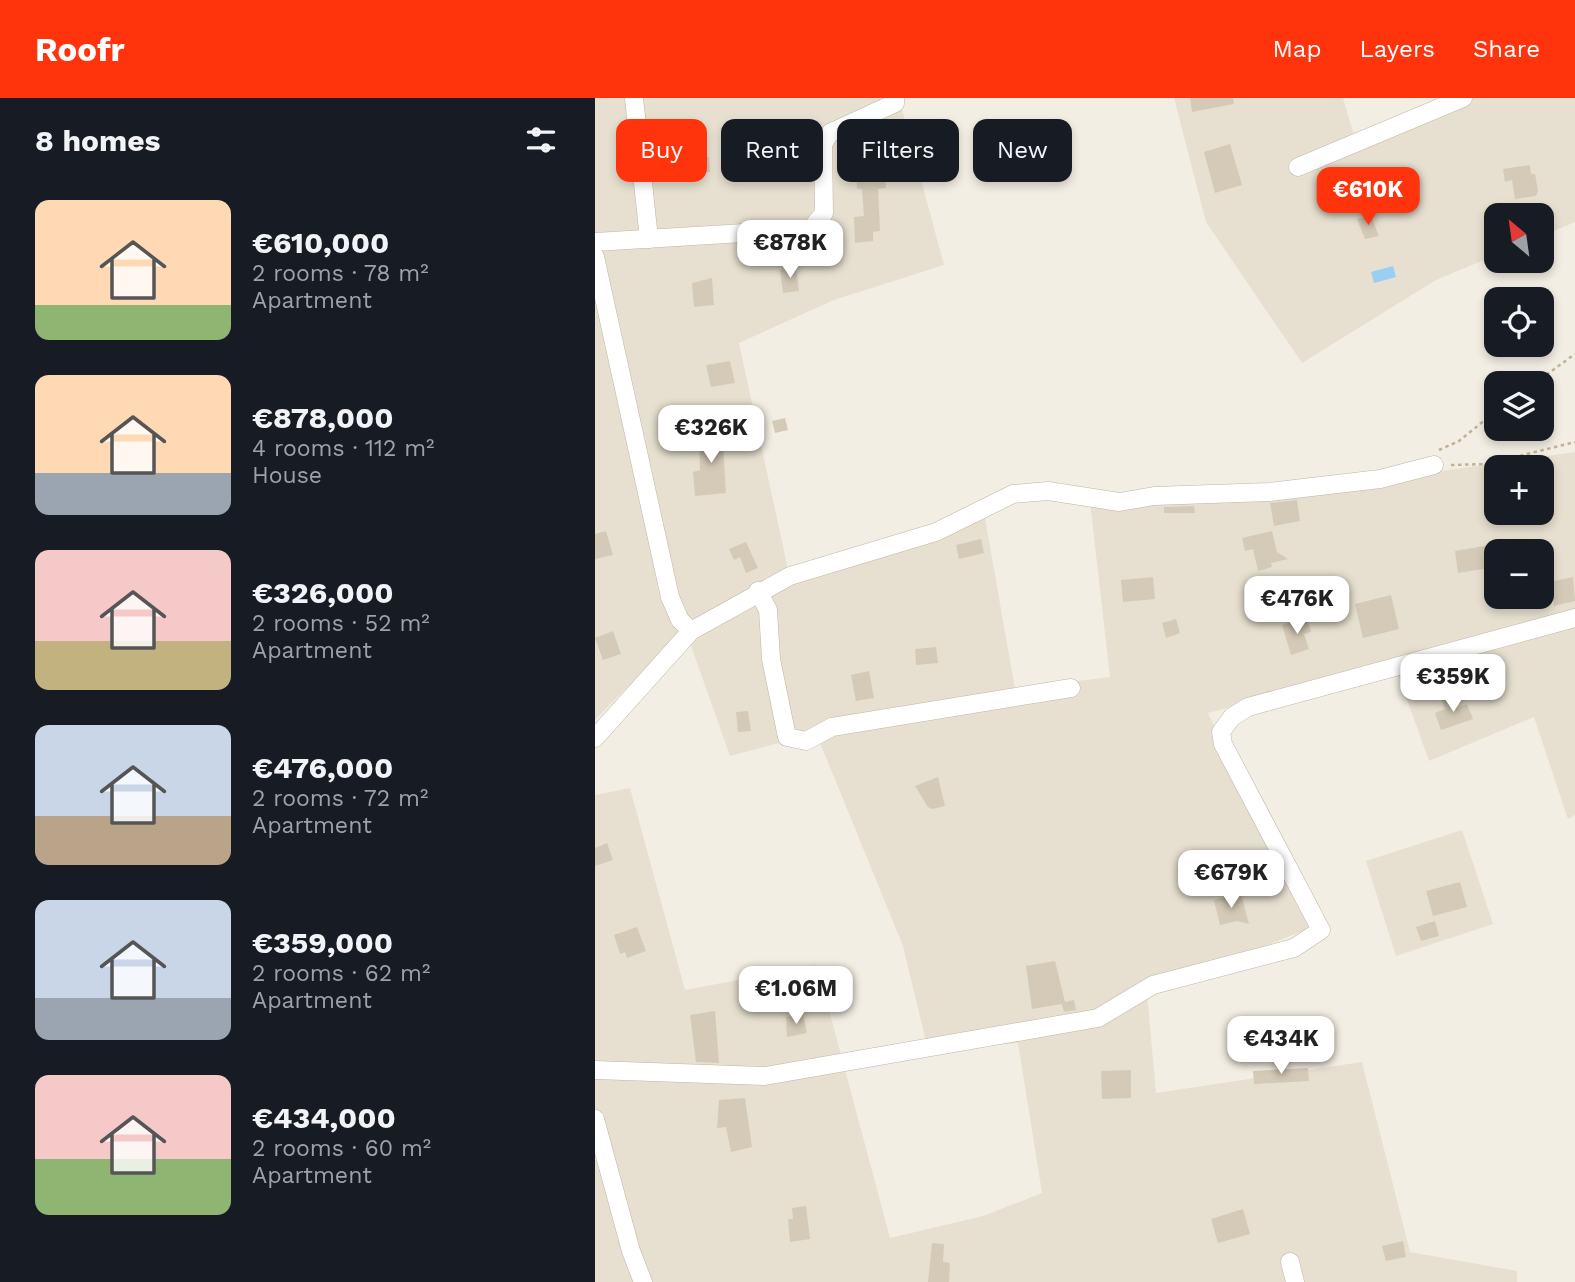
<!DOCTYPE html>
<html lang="en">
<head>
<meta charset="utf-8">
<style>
	:root { --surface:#171b24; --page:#242831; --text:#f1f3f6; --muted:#9ea1a6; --accent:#ff340d }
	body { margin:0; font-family:"Work Sans",sans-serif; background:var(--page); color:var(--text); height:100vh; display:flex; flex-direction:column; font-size:26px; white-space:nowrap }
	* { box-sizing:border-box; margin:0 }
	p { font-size:23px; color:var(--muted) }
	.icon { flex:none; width:38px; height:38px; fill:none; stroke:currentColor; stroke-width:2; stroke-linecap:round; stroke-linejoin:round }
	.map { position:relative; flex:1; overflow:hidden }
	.drawer { display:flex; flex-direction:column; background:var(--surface); width:595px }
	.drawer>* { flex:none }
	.banner { position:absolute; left:21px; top:21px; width:665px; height:63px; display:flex; gap:14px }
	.needle { width:46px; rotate:331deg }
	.fabs { position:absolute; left:889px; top:105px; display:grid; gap:14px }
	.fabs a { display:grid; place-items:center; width:70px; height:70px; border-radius:14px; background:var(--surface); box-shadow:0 4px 10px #0003; font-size:35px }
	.price { position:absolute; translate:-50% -60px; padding:0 16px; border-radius:14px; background:#fff; color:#222; font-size:23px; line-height:46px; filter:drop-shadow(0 2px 4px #0008) }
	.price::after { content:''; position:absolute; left:50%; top:42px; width:21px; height:16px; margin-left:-10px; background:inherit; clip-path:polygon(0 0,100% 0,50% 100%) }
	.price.selected { background:var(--accent); color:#fff }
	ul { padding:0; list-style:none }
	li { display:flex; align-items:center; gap:21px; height:175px; padding:0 35px }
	li span { display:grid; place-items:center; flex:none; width:196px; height:140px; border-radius:14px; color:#555 }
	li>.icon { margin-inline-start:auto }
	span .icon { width:84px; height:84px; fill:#fffc; stroke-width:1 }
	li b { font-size:30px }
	h2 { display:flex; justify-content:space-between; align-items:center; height:84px; padding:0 35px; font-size:30px }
	.tag { padding:0 24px; border-radius:14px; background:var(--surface); box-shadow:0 4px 10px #0003; font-size:24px; line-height:63px }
	.tag.selected { background:var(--accent); color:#fff }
	header { display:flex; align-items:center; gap:42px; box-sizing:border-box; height:98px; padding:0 35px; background:var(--accent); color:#fff }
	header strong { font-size:33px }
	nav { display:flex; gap:38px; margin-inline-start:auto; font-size:24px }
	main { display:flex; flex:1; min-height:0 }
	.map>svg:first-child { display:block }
	.residential { fill:#e7e0d0; fill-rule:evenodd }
	.water { fill:#9acff4 }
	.building { fill:#d5cab7 }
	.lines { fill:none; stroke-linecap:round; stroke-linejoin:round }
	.minor-casing { stroke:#beb6a5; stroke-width:19 }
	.path { stroke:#c1b295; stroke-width:2.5; stroke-dasharray:3.5 3.5; stroke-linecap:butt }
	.minor { stroke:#fff; stroke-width:18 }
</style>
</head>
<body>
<header>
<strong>Roofr</strong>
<nav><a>Map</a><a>Layers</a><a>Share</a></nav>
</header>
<main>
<section class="drawer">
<h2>8 homes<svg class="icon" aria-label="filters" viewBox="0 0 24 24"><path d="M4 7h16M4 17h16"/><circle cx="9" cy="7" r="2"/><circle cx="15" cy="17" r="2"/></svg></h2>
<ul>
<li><span style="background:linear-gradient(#ffd9b3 75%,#8fb573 0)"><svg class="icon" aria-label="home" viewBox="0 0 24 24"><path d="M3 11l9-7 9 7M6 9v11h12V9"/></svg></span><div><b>€610,000</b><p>2 rooms · 78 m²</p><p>Apartment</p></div></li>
<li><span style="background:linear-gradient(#ffd9b3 70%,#9aa5b1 0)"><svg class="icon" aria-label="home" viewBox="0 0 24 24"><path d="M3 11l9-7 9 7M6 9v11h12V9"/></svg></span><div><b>€878,000</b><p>4 rooms · 112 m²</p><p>House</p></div></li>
<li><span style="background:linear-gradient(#f6c9c9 65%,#c2b280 0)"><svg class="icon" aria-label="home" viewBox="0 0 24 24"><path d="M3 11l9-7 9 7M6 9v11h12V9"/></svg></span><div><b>€326,000</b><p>2 rooms · 52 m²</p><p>Apartment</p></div></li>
<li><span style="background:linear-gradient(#c9d6e8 65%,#b9a48a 0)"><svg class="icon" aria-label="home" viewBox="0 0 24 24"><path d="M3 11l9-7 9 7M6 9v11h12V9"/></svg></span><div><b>€476,000</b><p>2 rooms · 72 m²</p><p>Apartment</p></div></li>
<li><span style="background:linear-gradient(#c9d6e8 70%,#9aa5b1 0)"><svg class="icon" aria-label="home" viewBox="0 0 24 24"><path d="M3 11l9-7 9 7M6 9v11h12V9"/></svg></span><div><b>€359,000</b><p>2 rooms · 62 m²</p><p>Apartment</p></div></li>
<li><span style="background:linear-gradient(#f6c9c9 60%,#8fb573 0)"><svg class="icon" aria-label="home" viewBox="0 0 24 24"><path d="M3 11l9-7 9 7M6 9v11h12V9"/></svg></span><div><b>€434,000</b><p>2 rooms · 60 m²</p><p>Apartment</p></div></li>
</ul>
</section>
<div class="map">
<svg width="980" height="1184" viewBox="0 0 980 1184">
	<rect width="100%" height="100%" fill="#f3eee3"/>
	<g class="residential">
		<path d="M 0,0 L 304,0 L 349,167 L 239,202 L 144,245 L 194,476 L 52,569 L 0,622 Z"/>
		<path d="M 579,0 L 748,0 L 762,48 L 841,18 L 879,0 L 980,0 L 980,124 L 947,138 L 947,117 L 901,117 L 901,157 L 841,182 L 707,265 L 611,124 Z"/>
		<path d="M 980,354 L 980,717 L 973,721 L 939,619 L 834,663 L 799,565 L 613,615 L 715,830 L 552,895 L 561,995 L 767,964 L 815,1154 L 922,1173 L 922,1184 L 0,1184 L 0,1062 L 9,1059 L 0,1031 L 0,697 L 35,690 L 90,892 L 222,867 L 295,1140 L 388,1118 L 447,1095 L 423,945 L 333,952 L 308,848 L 221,635 L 135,658 L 95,545 L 172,496 L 279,452 L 390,420 L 420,591 L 515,579 L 495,404 L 705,393 ZM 901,369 L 947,369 L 947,415 L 901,415 ZM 901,453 L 947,453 L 947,499 L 901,499 Z"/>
		<path d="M 867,732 L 898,826 L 801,858 L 771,763 Z"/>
	</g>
	<path class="water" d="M 798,168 L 801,179 L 779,185 L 776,174 Z"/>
	<g class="building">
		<path d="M 595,0 L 638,0 L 639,6 L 597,14 Z"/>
		<path d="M 186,42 L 191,66 L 154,74 L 149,50 Z"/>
		<path d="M 635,46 L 647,87 L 620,95 L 609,54 Z"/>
		<path d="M 97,59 L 114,59 L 115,74 L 98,75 Z"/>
		<path d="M 290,67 L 291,90 L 283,91 L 285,133 L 278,134 L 278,143 L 260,145 L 259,119 L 269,118 L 267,91 L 262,91 L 261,72 L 268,72 L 268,68 Z"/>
		<path d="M 935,67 L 936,76 L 940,76 L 943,93 L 941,98 L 920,101 L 917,82 L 910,84 L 908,71 Z"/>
		<path d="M 776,118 L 784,138 L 770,141 L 762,121 Z"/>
		<path d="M 201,169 L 204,193 L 188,195 L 185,172 Z"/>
		<path d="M 117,180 L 119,207 L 99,209 L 97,185 Z"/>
		<path d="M 135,263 L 140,285 L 116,289 L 111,267 Z"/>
		<path d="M 190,320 L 193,332 L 180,335 L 177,323 Z"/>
		<path d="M 127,332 L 131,395 L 100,398 L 98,374 L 105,372 L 104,335 Z"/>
		<path d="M 702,402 L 705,423 L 679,428 L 675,405 Z"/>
		<path d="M 599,408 L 600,415 L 569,415 L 569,409 Z"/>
		<path d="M 11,433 L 18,457 L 0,461 L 0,436 Z"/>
		<path d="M 677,433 L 682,454 L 693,461 L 676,465 L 677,469 L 663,473 L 658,451 L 650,453 L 647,440 Z"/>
		<path d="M 386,441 L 389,455 L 364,461 L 361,447 Z"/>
		<path d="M 151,444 L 163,470 L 151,475 L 145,459 L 139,462 L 134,451 Z"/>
		<path d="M 901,446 L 901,469 L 863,475 L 860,453 Z"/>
		<path d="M 558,479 L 560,501 L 528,504 L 526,482 Z"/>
		<path d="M 978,479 L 980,503 L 959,508 L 954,484 Z"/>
		<path d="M 796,497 L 804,531 L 768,540 L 760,506 Z"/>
		<path d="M 712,520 L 716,534 L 709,536 L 714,551 L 696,557 L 687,527 Z"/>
		<path d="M 581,521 L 585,535 L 571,540 L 567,525 Z"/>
		<path d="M 18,533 L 26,556 L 8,562 L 0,540 Z"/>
		<path d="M 341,549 L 343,565 L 321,567 L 320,551 Z"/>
		<path d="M 274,573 L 279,600 L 261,603 L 256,577 Z"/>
		<path d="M 858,599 L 862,610 L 872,606 L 878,621 L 846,632 L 840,615 L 850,611 L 847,602 Z"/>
		<path d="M 153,613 L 156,633 L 143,634 L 141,614 Z"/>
		<path d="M 343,679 L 350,708 L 337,711 L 333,709 L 320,688 Z"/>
		<path d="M 12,745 L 18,762 L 0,768 L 0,750 Z"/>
		<path d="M 865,784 L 872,809 L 838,818 L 831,793 Z"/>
		<path d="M 646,796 L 654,826 L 642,823 L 625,827 L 619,802 Z"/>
		<path d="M 840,823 L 844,838 L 826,843 L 821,829 Z"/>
		<path d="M 42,829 L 51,853 L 32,860 L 30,854 L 25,856 L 19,837 Z"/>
		<path d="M 460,863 L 470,904 L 479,902 L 481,912 L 469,914 L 467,906 L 437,911 L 431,868 Z"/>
		<path d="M 120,913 L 124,965 L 101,964 L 95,917 Z"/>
		<path d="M 208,916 L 212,935 L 192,939 L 191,919 Z"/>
		<path d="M 713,970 L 714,983 L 659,986 L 658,973 Z"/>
		<path d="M 536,972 L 536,1000 L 507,1001 L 506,973 Z"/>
		<path d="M 150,1000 L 157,1049 L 136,1054 L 131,1029 L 122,1030 L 124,1002 Z"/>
		<path d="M 211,1108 L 215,1141 L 195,1144 L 193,1121 L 198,1121 L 197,1110 Z"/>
		<path d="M 648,1111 L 655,1136 L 623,1145 L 616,1121 Z"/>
		<path d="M 808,1143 L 811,1159 L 791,1163 L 787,1148 Z"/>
		<path d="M 337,1145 L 349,1146 L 348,1164 L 355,1165 L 354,1184 L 333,1184 Z"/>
	</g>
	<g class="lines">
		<g class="minor-casing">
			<g id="minor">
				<path d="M 39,0 L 54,141"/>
				<path d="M 703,69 L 868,0"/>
				<path d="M 0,144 L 216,131 L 229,115 L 228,46 L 235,35 L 300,5 L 300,0"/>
				<path d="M 0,159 L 75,499 L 85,522 L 96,533 L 0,640"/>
				<path d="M 163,493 L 173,512 L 176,561 L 192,639 L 211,643 L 237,629 L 476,590"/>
				<path d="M 96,533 L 195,478 L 341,434 L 418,396 L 453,393 L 524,404 L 559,398 L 674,394 L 785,381 L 839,367"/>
				<path d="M 0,972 L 170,978 L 503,920 L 558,887 L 699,850 L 726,832 L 628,646 L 626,634 L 637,619 L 653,609 L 980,520"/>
				<path d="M 0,1021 L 36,1153 L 48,1184"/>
				<path d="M 695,1164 L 700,1184"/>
			</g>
		</g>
		<g class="path">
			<path d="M 940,285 L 980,256"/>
			<path d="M 844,352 L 864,343 L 901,313"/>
			<path d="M 856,367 L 892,366 L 980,344"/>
		</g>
		<use href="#minor" class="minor"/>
	</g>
</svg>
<div class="fabs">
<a><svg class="needle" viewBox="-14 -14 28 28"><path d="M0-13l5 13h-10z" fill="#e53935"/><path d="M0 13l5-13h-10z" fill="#9ea1a6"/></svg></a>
<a><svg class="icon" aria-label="locate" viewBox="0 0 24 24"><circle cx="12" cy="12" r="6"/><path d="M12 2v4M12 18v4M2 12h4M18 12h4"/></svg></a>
<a><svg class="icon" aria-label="layers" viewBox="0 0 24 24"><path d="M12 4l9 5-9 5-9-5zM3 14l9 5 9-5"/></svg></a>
<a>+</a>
<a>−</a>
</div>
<b class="price selected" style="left:773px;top:129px">€610K</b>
<b class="price" style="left:195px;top:182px">€878K</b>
<b class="price" style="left:116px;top:367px">€326K</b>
<b class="price" style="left:702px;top:538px">€476K</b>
<b class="price" style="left:858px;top:616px">€359K</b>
<b class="price" style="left:636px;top:812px">€679K</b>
<b class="price" style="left:201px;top:928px">€1.06M</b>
<b class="price" style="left:686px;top:978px">€434K</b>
<div class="banner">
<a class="tag selected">Buy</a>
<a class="tag">Rent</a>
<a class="tag">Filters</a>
<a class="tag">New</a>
</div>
</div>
</main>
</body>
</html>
